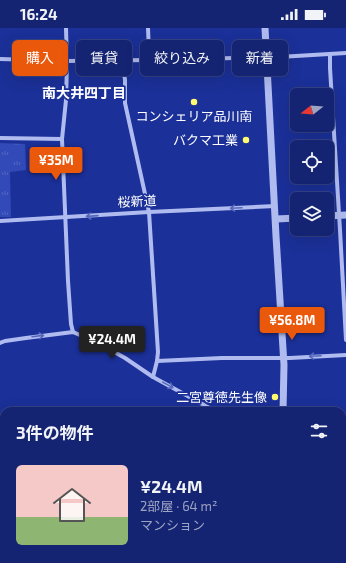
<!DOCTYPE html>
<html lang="ja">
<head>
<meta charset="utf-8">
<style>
	:root { --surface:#142472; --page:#21307a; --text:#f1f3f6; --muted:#9da4c4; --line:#334184; --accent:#ea580c }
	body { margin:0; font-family:"Exo 2","Noto Sans JP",sans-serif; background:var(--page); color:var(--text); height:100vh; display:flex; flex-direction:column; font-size:15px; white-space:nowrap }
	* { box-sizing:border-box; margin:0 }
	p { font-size:13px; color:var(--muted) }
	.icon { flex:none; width:22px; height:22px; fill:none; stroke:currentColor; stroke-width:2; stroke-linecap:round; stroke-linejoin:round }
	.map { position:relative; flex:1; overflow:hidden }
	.drawer { position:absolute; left:0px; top:379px; width:346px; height:156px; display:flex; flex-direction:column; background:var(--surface); border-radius:12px 12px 0 0; box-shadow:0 4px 16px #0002,0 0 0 1px var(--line) }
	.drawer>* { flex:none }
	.banner { position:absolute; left:12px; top:12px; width:322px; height:36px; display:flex; gap:8px }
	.needle { width:26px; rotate:253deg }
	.tools { position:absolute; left:290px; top:60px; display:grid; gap:8px }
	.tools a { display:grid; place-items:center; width:44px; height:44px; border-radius:6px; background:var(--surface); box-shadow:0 4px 16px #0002,0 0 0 1px var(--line); font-size:20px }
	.price { position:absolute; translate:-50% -34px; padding:0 9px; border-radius:4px; background:var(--accent); color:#fff; font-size:13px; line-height:26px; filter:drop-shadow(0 1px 2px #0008) }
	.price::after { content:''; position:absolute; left:50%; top:24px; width:12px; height:9px; margin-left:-6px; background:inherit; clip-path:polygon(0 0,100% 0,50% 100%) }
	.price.current { background:#222; color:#fff }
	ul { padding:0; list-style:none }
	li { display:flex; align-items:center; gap:12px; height:100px; padding:0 16px }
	li span { display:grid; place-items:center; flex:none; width:112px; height:80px; border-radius:6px; color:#555 }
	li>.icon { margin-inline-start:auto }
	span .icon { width:48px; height:48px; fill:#fffc; stroke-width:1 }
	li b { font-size:17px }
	h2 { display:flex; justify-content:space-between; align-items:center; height:48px; padding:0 16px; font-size:17px }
	.pill { padding:0 14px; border-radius:6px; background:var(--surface); box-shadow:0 4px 16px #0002,0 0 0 1px var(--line); font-size:14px; line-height:36px }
	.pill.current { background:var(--accent); color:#fff }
	.status { display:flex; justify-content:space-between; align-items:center; height:28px; padding:0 20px; background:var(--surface); direction:ltr }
	.status svg { height:11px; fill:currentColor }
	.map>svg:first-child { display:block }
	.park { fill:url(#park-tufts) }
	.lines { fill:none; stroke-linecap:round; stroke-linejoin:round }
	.minor { stroke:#b0bcf0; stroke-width:4 }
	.tertiary { stroke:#b0bcf0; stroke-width:7 }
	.rail-casing { stroke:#fff; stroke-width:4 }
	.rail { stroke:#1b3098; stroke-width:2.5; stroke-dasharray:8; stroke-linecap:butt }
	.oneway { stroke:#5768bb }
	.poi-dot { fill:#fffc6f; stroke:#1b3098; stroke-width:1.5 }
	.labels { text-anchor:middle; stroke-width:3.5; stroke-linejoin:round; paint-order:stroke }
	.poi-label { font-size:13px; fill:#fff; stroke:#1b3098; text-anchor:end }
	.street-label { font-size:13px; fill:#fff; stroke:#1b3098 }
	.neighbourhood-label { font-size:14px; font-weight:bold; fill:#fff; stroke:#1b3098 }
</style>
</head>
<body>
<div class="status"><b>16:24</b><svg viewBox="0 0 49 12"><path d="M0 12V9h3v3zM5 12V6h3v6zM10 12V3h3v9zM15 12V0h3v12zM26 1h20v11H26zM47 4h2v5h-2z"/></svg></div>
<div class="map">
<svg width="346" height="535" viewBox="0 0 346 535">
	<defs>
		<pattern id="park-tufts" width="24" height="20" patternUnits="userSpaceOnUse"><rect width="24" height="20" fill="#324ab7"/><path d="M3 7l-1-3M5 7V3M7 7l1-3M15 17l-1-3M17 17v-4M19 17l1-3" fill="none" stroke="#5165c2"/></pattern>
	</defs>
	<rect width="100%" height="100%" fill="#1b3098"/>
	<path class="park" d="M 0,115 L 25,116 L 26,142 L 10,144 L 11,189 L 0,189 Z"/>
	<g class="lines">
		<g class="minor">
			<path d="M 66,0 L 67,36 L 66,72 L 62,111 L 68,253 L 71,296 L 73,304"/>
			<path d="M 148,0 L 149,25 L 151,32"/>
			<path d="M 330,26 L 330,40 L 340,202 L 346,312"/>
			<path d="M 0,31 L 67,33 L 151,32 L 279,29 L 346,25"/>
			<path d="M 122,32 L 125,52 L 125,75 L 149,184 L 158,324 L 157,333 L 153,349"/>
			<path d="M 0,110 L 62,111"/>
			<path d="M 0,193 L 149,184 L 275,178"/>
			<path d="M 0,315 L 5,313 L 26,310 L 73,304 L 102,317 L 125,330 L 153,349 L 215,383"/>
			<path d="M 157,333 L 222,330 L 290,330 L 346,327"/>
			<path d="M 342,424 L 346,425"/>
			<path d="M 342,482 L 346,483"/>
			<path d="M 157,531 L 188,535"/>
			<path d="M 0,535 L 1,535"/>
			<path d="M 14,535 L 15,531"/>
			<path d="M 82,535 L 83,531"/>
			<path d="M 147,535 L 148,531"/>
			<path d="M 263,535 L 265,531"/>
			<path d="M 311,535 L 312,531"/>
		</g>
		<g class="tertiary">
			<path d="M 265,0 L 276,208 L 284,337 L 283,383"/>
			<path d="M 327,188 L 346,187"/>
			<path d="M 276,191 L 297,190"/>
			<path d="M 279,535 L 279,531"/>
		</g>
		<g class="rail-casing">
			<g id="rail">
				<path d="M 0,402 L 4,403"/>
				<path d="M 0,413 L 4,413"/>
				<path d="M 342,462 L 346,463"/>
				<path d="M 342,474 L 346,475"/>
			</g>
		</g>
		<use href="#rail" class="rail"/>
	</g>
	<defs><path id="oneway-shaft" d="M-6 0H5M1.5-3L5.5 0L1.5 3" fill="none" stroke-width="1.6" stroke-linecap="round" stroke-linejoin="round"/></defs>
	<g class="oneway">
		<use href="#oneway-shaft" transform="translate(236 180) rotate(177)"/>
		<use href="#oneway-shaft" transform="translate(92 188) rotate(176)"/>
		<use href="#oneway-shaft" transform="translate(38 308) rotate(-7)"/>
		<use href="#oneway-shaft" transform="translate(315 328) rotate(177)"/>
		<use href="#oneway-shaft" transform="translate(168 357) rotate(29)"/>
	</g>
	<g class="poi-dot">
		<circle cx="194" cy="74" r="4"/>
		<circle cx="246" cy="112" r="4"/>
		<circle cx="275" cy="369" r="4"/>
	</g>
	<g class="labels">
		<g class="poi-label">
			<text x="194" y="93" text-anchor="middle">コンシェリア品川南</text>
			<text x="238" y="117">バクマ工業</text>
			<text x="267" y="374">二宮尊徳先生像</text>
		</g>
		<g class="street-label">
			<text transform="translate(137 173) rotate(-3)" y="5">桜新道</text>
		</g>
		<g class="neighbourhood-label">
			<text x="84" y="70">南大井四丁目</text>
		</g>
	</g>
</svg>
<div class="tools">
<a><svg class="needle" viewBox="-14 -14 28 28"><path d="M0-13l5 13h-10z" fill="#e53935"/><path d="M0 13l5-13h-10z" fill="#9da4c4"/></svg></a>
<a><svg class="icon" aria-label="locate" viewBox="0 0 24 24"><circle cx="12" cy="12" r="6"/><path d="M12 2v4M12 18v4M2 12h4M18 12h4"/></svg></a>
<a><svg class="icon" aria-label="layers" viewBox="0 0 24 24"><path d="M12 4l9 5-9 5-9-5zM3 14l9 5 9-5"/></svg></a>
</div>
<b class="price" style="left:56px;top:153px">¥35M</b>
<b class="price" style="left:292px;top:313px">¥56.8M</b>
<b class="price current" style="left:112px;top:332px">¥24.4M</b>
<div class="banner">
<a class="pill current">購入</a>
<a class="pill">賃貸</a>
<a class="pill">絞り込み</a>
<a class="pill">新着</a>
</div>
<section class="drawer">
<h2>3件の物件<svg class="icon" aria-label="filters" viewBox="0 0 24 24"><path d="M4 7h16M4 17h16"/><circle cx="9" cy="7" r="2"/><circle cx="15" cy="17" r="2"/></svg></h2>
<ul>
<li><span style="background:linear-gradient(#f6c9c9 65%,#8fb573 0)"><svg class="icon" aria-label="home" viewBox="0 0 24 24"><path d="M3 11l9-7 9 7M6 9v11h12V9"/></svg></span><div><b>¥24.4M</b><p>2部屋 · 64 m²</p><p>マンション</p></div></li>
</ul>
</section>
</div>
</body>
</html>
